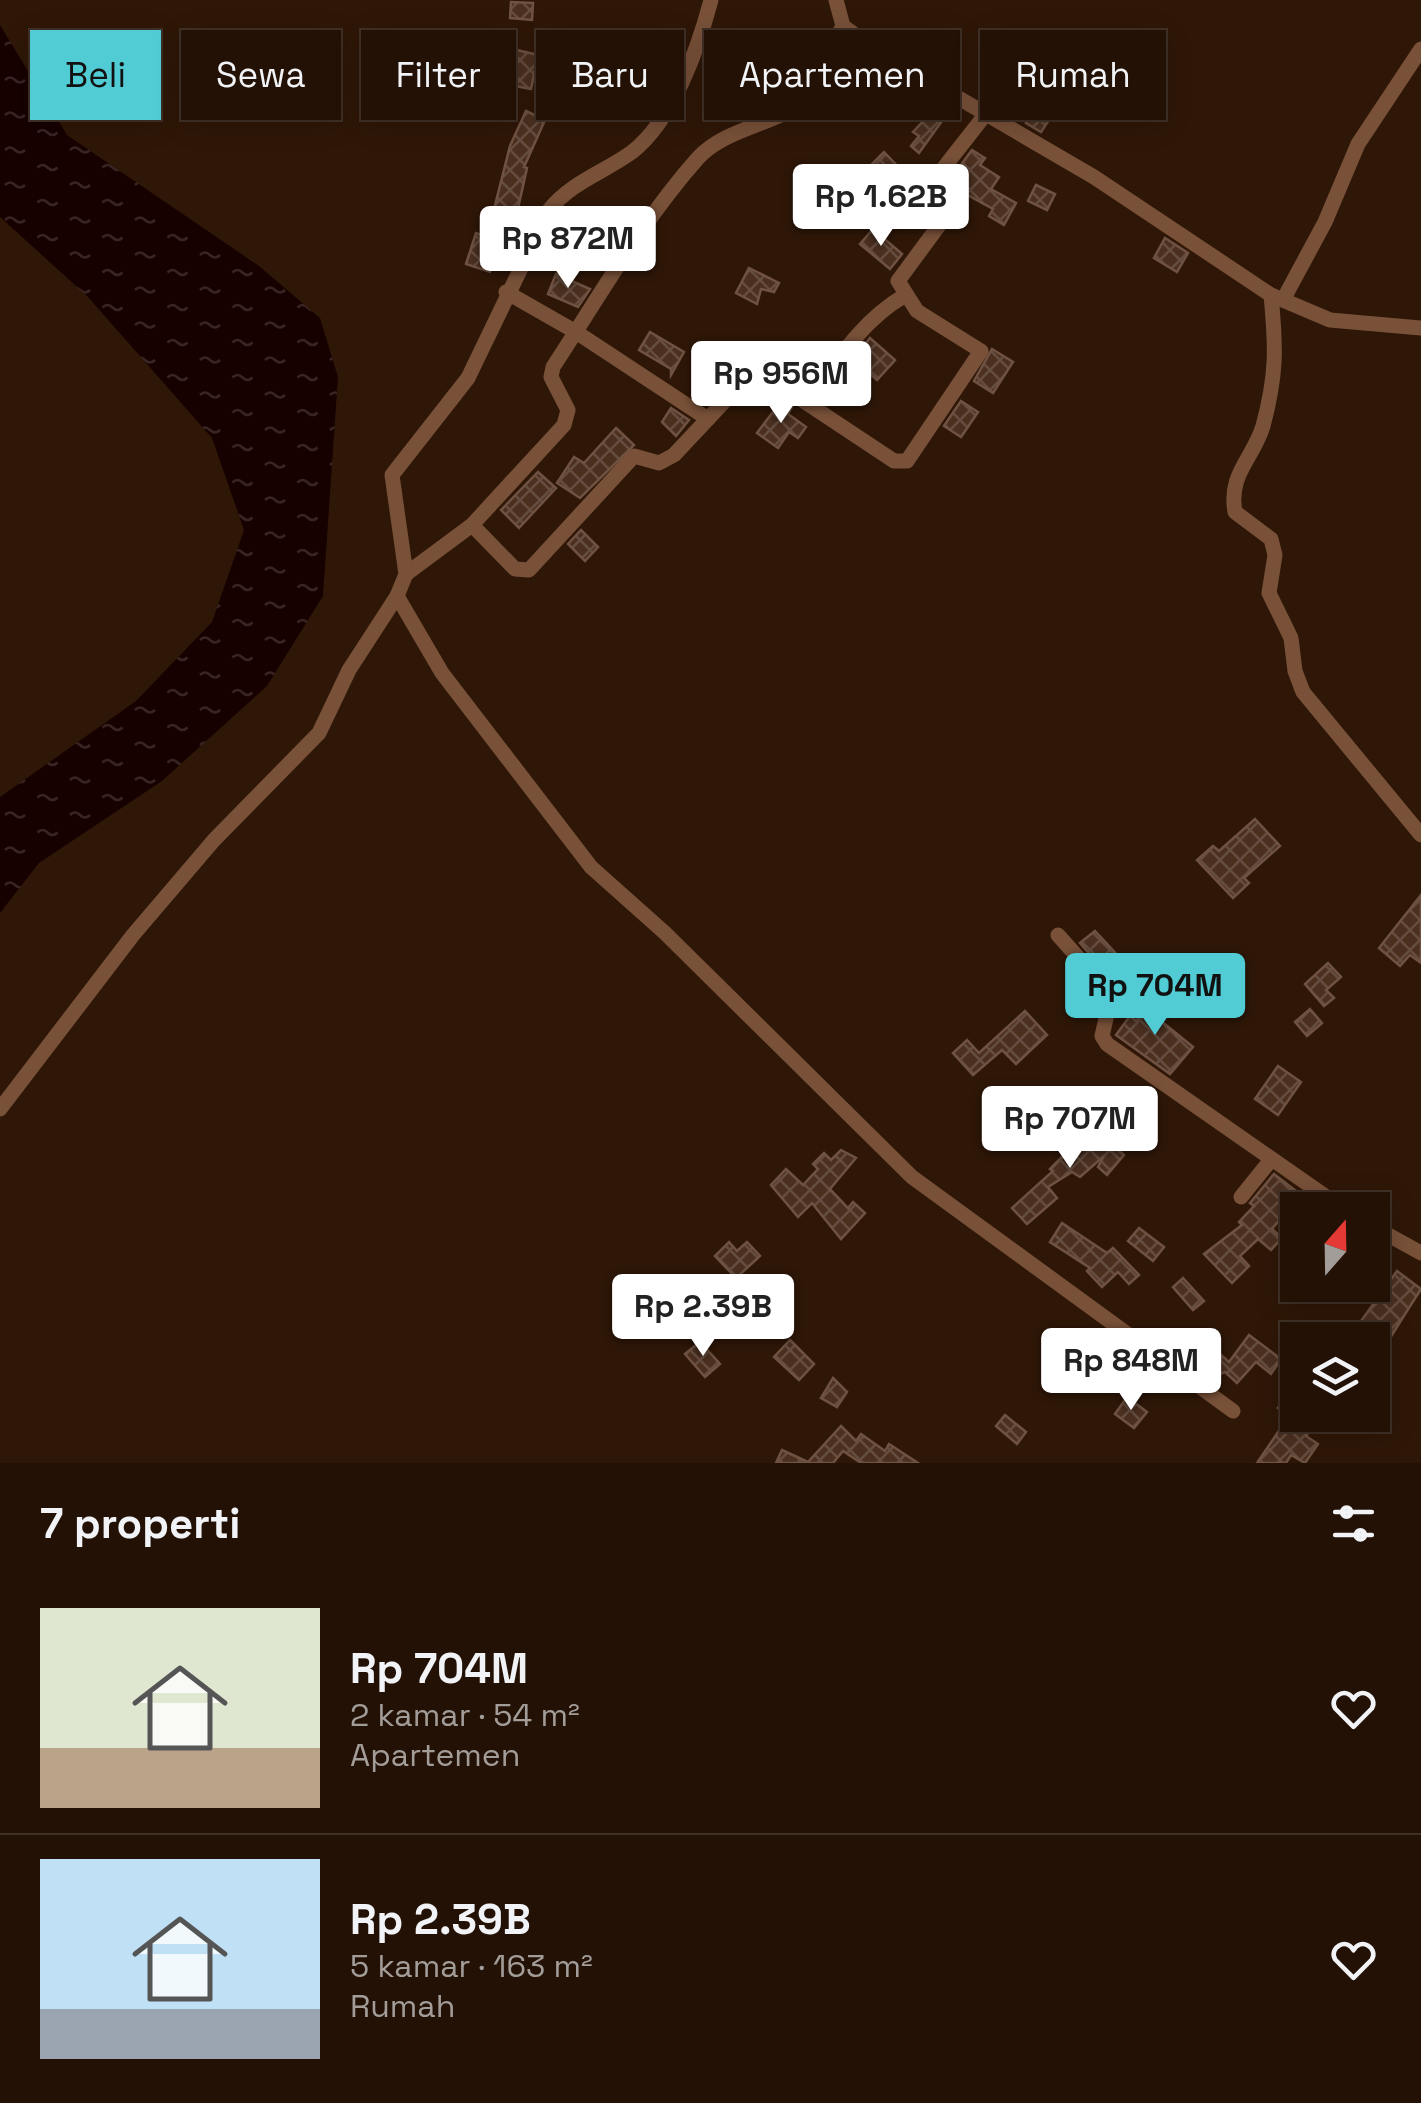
<!DOCTYPE html>
<html lang="id">
<head>
<meta charset="utf-8">
<style>
	:root { --surface:#231105; --page:#2b1a0f; --text:#f1f3f6; --muted:#a39d9a; --line:#403127; --accent:#51ccd4 }
	body { margin:0; font-family:"Space Grotesk",sans-serif; background:var(--page); color:var(--text); height:100vh; display:flex; flex-direction:column; font-size:38px; white-space:nowrap }
	* { box-sizing:border-box; margin:0 }
	p { font-size:32px; color:var(--muted) }
	.icon { flex:none; width:55px; height:55px; fill:none; stroke:currentColor; stroke-width:2; stroke-linecap:round; stroke-linejoin:round }
	.map { position:relative; height:1463px; overflow:hidden }
	.panel { display:flex; flex-direction:column; background:var(--surface); flex:1 }
	.panel>* { flex:none }
	.banner { position:absolute; left:30px; top:30px; width:1362px; height:90px; display:flex; gap:20px }
	.needle { width:65px; rotate:20deg }
	.controls { position:absolute; left:1280px; top:1192px; display:grid; gap:20px }
	.controls a { display:grid; place-items:center; width:110px; height:110px; border-radius:0px; background:var(--surface); box-shadow:0 5px 25px #0003,0 0 0 2px var(--line); font-size:50px }
	.price { position:absolute; translate:-50% -85px; padding:0 22px; border-radius:10px; background:#fff; color:#222; font-size:32px; line-height:65px; filter:drop-shadow(0 2px 5px #0008) }
	.price::after { content:''; position:absolute; left:50%; top:60px; width:30px; height:22px; margin-left:-15px; background:inherit; clip-path:polygon(0 0,100% 0,50% 100%) }
	.price.current { background:var(--accent); color:#111 }
	ul { padding:0; list-style:none }
	li { display:flex; align-items:center; gap:30px; height:250px; padding:0 40px }
	li+li { border-top:2px solid var(--line) }
	li span { display:grid; place-items:center; flex:none; width:280px; height:200px; border-radius:0px; color:#555 }
	li>.icon { margin-inline-start:auto }
	span .icon { width:120px; height:120px; fill:#fffc; stroke-width:1 }
	li b { font-size:42px }
	h2 { display:flex; justify-content:space-between; align-items:center; height:120px; padding:0 40px; font-size:42px }
	.tag { padding:0 35px; border-radius:0px; background:var(--surface); box-shadow:0 5px 25px #0003,0 0 0 2px var(--line); font-size:35px; line-height:90px }
	.tag.current { background:var(--accent); color:#111 }
	.map>svg:first-child { display:block }
	.water { fill:url(#water-ripples) }
	.building { fill:url(#building-cross-hatch); stroke:#6f5241; stroke-width:2.5 }
	.lines { fill:none; stroke-linecap:round; stroke-linejoin:round }
	.minor { stroke:#795139; stroke-width:15 }
</style>
</head>
<body>
<div class="map">
<svg width="1421" height="1463" viewBox="0 0 1421 1463">
	<defs>
		<pattern id="water-ripples" width="26" height="14" patternUnits="userSpaceOnUse" patternTransform="scale(2.5)"><rect width="26" height="14" fill="#170000"/><path d="M2 4q2-2 4 0t4 0M15 11q2-2 4 0t4 0" fill="none" stroke="#392424"/></pattern>
		<pattern id="building-cross-hatch" width="8" height="8" patternUnits="userSpaceOnUse" patternTransform="scale(2.5)"><rect width="8" height="8" fill="#4b3020"/><path d="M0 0l8 8M0 8l8-8" fill="none" stroke="#654d3f"/></pattern>
	</defs>
	<rect width="100%" height="100%" fill="#2f1707"/>
	<path class="water" d="M 0,25 L 67,135 L 259,266 L 320,318 L 338,377 L 323,596 L 267,686 L 162,781 L 39,863 L 0,913 L 0,797 L 136,701 L 212,622 L 244,530 L 212,438 L 87,296 L 0,217 Z"/>
	<g class="building">
		<path d="M 511,2 L 533,3 L 532,20 L 510,18 Z"/>
		<path d="M 768,44 L 798,92 L 780,103 L 762,75 L 754,79 L 742,59 Z"/>
		<path d="M 853,48 L 870,62 L 854,79 L 840,66 Z"/>
		<path d="M 517,50 L 538,55 L 531,89 L 510,85 Z"/>
		<path d="M 644,69 L 665,87 L 651,102 L 631,84 Z"/>
		<path d="M 942,101 L 952,107 L 919,153 L 911,146 L 919,136 L 913,132 Z"/>
		<path d="M 1036,108 L 1051,117 L 1041,132 L 1026,123 Z"/>
		<path d="M 526,111 L 545,120 L 524,167 L 527,168 L 506,262 L 495,258 L 490,272 L 466,264 L 476,233 L 487,237 L 510,146 Z"/>
		<path d="M 972,150 L 985,158 L 980,165 L 999,177 L 991,189 L 1016,203 L 1004,225 L 989,216 L 993,209 L 962,192 L 952,177 Z"/>
		<path d="M 884,152 L 905,174 L 894,185 L 885,176 L 876,185 L 863,173 Z"/>
		<path d="M 1036,185 L 1055,194 L 1047,210 L 1028,201 Z"/>
		<path d="M 873,229 L 902,254 L 890,269 L 860,244 Z"/>
		<path d="M 1165,238 L 1188,253 L 1177,272 L 1154,258 Z"/>
		<path d="M 749,268 L 779,283 L 774,292 L 761,289 L 757,304 L 736,293 Z"/>
		<path d="M 556,274 L 590,289 L 578,307 L 548,294 Z"/>
		<path d="M 650,332 L 684,352 L 671,375 L 671,369 L 639,350 Z"/>
		<path d="M 870,338 L 895,360 L 877,380 L 853,359 Z"/>
		<path d="M 992,349 L 1013,362 L 993,393 L 974,381 Z"/>
		<path d="M 707,356 L 726,369 L 713,388 L 694,375 Z"/>
		<path d="M 782,400 L 792,407 L 788,414 L 806,427 L 798,438 L 789,432 L 778,448 L 757,433 Z"/>
		<path d="M 961,401 L 978,412 L 961,437 L 944,426 Z"/>
		<path d="M 671,408 L 689,420 L 676,436 L 662,422 Z"/>
		<path d="M 616,428 L 634,445 L 580,498 L 557,483 L 574,457 L 584,463 Z"/>
		<path d="M 538,472 L 556,488 L 519,528 L 501,510 Z"/>
		<path d="M 581,530 L 598,547 L 585,561 L 568,544 Z"/>
		<path d="M 1255,819 L 1280,846 L 1244,878 L 1249,883 L 1233,898 L 1197,860 L 1213,846 L 1219,851 Z"/>
		<path d="M 1421,895 L 1421,963 L 1410,955 L 1400,966 L 1379,948 Z"/>
		<path d="M 1095,931 L 1122,960 L 1107,974 L 1080,943 Z"/>
		<path d="M 1328,963 L 1341,977 L 1326,990 L 1334,998 L 1324,1006 L 1305,984 Z"/>
		<path d="M 1155,1000 L 1169,1013 L 1161,1021 L 1193,1047 L 1170,1074 L 1116,1035 L 1130,1016 L 1136,1021 Z"/>
		<path d="M 1310,1009 L 1322,1023 L 1307,1036 L 1295,1022 Z"/>
		<path d="M 1025,1011 L 1047,1035 L 1016,1064 L 1002,1050 L 973,1075 L 953,1053 L 967,1040 L 979,1053 Z"/>
		<path d="M 1278,1066 L 1301,1082 L 1278,1115 L 1255,1099 Z"/>
		<path d="M 1091,1127 L 1124,1155 L 1107,1175 L 1098,1167 L 1104,1156 L 1080,1177 L 1072,1172 L 1048,1187 L 1057,1198 L 1027,1224 L 1012,1208 L 1053,1171 L 1050,1169 Z"/>
		<path d="M 841,1150 L 856,1158 L 830,1189 L 848,1208 L 853,1202 L 865,1213 L 841,1239 L 812,1203 L 798,1217 L 771,1185 L 786,1169 L 803,1185 L 818,1169 L 813,1164 L 824,1153 L 831,1160 Z"/>
		<path d="M 1274,1174 L 1301,1195 L 1272,1229 L 1282,1238 L 1271,1250 L 1258,1239 L 1240,1256 L 1249,1266 L 1232,1283 L 1204,1254 L 1242,1225 L 1239,1222 L 1254,1206 L 1250,1203 Z"/>
		<path d="M 1062,1223 L 1107,1253 L 1113,1248 L 1139,1275 L 1129,1284 L 1118,1272 L 1102,1287 L 1087,1271 L 1090,1268 L 1050,1242 Z"/>
		<path d="M 1139,1228 L 1164,1247 L 1153,1261 L 1128,1241 Z"/>
		<path d="M 729,1242 L 737,1251 L 747,1242 L 760,1256 L 736,1278 L 715,1256 Z"/>
		<path d="M 1397,1271 L 1421,1289 L 1390,1338 L 1361,1321 Z"/>
		<path d="M 1183,1278 L 1204,1301 L 1193,1310 L 1173,1287 Z"/>
		<path d="M 1249,1335 L 1281,1359 L 1271,1374 L 1256,1362 L 1237,1383 L 1225,1372 L 1217,1375 L 1200,1360 L 1212,1347 L 1229,1362 Z"/>
		<path d="M 790,1340 L 814,1364 L 799,1380 L 774,1357 Z"/>
		<path d="M 700,1342 L 720,1364 L 705,1377 L 685,1354 Z"/>
		<path d="M 833,1378 L 847,1392 L 837,1407 L 821,1398 Z"/>
		<path d="M 1289,1393 L 1298,1399 L 1298,1415 L 1320,1415 L 1306,1436 L 1318,1444 L 1305,1463 L 1291,1455 L 1286,1463 L 1257,1463 L 1289,1416 L 1278,1408 Z"/>
		<path d="M 1127,1397 L 1147,1412 L 1134,1428 L 1115,1414 Z"/>
		<path d="M 1005,1415 L 1026,1432 L 1017,1444 L 996,1426 Z"/>
		<path d="M 841,1426 L 856,1441 L 861,1434 L 885,1451 L 889,1444 L 918,1463 L 861,1463 L 843,1451 L 833,1463 L 776,1463 L 782,1450 L 808,1462 Z"/>
	</g>
	<g class="lines">
		<g class="minor">
			<path d="M 836,0 L 843,26 L 873,48 L 1094,177 L 1271,295 L 1330,320 L 1421,328"/>
			<path d="M 506,292 L 576,332 L 708,419"/>
			<path d="M 1271,295 C 1276,347 1277,374 1263,426 C 1253,459 1228,474 1235,512 L 1271,539 L 1275,555 L 1269,593 L 1291,638 L 1295,671 L 1303,692 L 1421,835"/>
			<path d="M 1283,300 L 1325,222 L 1358,144 L 1421,49"/>
			<path d="M 807,402 C 835,364 862,320 904,296"/>
			<path d="M 472,525 L 515,569 L 529,570 L 634,456 L 659,463 L 674,455 L 750,374 L 778,384 L 894,461 L 907,461 L 981,351 L 917,311 L 898,281 L 951,209 L 952,196 L 940,179 L 942,170 L 985,115"/>
			<path d="M 406,574 L 472,525 L 564,425 L 568,410 L 551,377 L 553,367 C 599,297 642,221 698,158 C 731,122 795,125 822,83 C 830,69 831,45 843,26"/>
			<path d="M 397,596 L 442,673 L 591,867 L 665,933 L 912,1177 L 1233,1411"/>
			<path d="M 1058,935 L 1105,988 L 1107,1014 L 1102,1036 L 1107,1044 L 1345,1210"/>
			<path d="M 0,1109 L 133,935 L 214,840 L 319,733 L 349,670 L 397,596 L 406,574 L 392,475 L 468,378 L 549,210 C 573,181 603,173 632,152 C 673,120 698,49 711,0"/>
			<path d="M 1241,1197 L 1270,1161"/>
			<path d="M 1372,1226 L 1421,1253"/>
		</g>
	</g>
</svg>
<div class="controls">
<a><svg class="needle" viewBox="-14 -14 28 28"><path d="M0-13l5 13h-10z" fill="#e53935"/><path d="M0 13l5-13h-10z" fill="#a39d9a"/></svg></a>
<a><svg class="icon" aria-label="layers" viewBox="0 0 24 24"><path d="M12 4l9 5-9 5-9-5zM3 14l9 5 9-5"/></svg></a>
</div>
<b class="price" style="left:881px;top:249px">Rp 1.62B</b>
<b class="price" style="left:568px;top:291px">Rp 872M</b>
<b class="price" style="left:781px;top:426px">Rp 956M</b>
<b class="price current" style="left:1155px;top:1038px">Rp 704M</b>
<b class="price" style="left:1070px;top:1171px">Rp 707M</b>
<b class="price" style="left:703px;top:1359px">Rp 2.39B</b>
<b class="price" style="left:1131px;top:1413px">Rp 848M</b>
<div class="banner">
<a class="tag current">Beli</a>
<a class="tag">Sewa</a>
<a class="tag">Filter</a>
<a class="tag">Baru</a>
<a class="tag">Apartemen</a>
<a class="tag">Rumah</a>
</div>
</div>
<section class="panel">
<h2>7 properti<svg class="icon" aria-label="filters" viewBox="0 0 24 24"><path d="M4 7h16M4 17h16"/><circle cx="9" cy="7" r="2"/><circle cx="15" cy="17" r="2"/></svg></h2>
<ul>
<li><span style="background:linear-gradient(#dfe7d0 70%,#b9a48a 0)"><svg class="icon" aria-label="home" viewBox="0 0 24 24"><path d="M3 11l9-7 9 7M6 9v11h12V9"/></svg></span><div><b>Rp 704M</b><p>2 kamar · 54 m²</p><p>Apartemen</p></div><svg class="icon" aria-label="heart" viewBox="0 0 24 24"><path d="M12 20l-8-8c-3-5 5-10 8-4 3-6 11-1 8 4z"/></svg></li>
<li><span style="background:linear-gradient(#bfe0f5 75%,#9aa5b1 0)"><svg class="icon" aria-label="home" viewBox="0 0 24 24"><path d="M3 11l9-7 9 7M6 9v11h12V9"/></svg></span><div><b>Rp 2.39B</b><p>5 kamar · 163 m²</p><p>Rumah</p></div><svg class="icon" aria-label="heart" viewBox="0 0 24 24"><path d="M12 20l-8-8c-3-5 5-10 8-4 3-6 11-1 8 4z"/></svg></li>
</ul>
</section>
</body>
</html>
